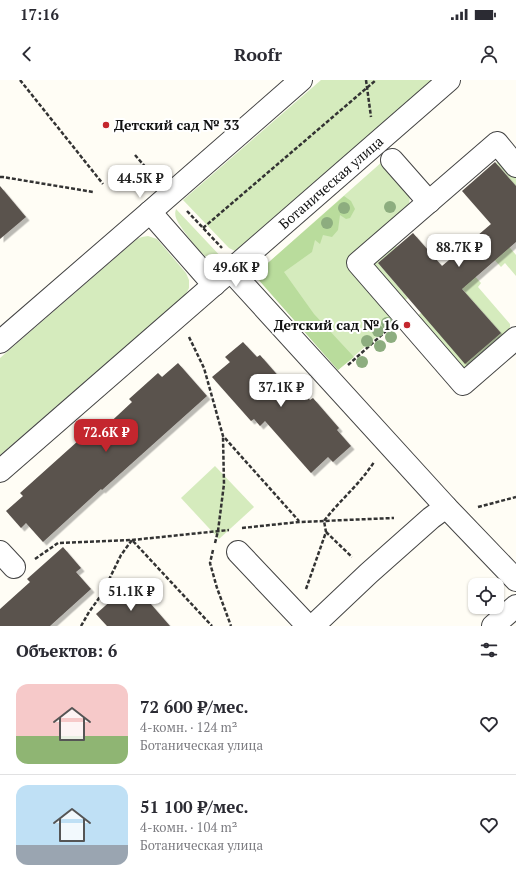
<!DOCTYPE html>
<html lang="ru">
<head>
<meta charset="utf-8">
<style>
	:root { --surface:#fff; --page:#f2f2f3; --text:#2b2b33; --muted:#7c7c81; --line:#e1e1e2; --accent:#c4262e }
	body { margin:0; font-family:"PT Serif",serif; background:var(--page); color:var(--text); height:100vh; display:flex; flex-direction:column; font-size:15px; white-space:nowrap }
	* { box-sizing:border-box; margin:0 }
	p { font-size:13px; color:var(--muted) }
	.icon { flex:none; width:22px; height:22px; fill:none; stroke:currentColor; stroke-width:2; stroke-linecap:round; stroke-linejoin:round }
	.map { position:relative; height:546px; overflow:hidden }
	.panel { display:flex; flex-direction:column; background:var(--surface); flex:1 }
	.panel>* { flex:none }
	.buttons { position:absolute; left:468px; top:498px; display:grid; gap:8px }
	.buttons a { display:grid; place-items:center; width:36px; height:36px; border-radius:8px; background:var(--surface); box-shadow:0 1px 3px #0004; font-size:20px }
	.price { position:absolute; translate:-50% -34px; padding:0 9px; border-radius:8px; background:#fff; color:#222; font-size:13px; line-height:26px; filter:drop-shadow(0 1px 2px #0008) }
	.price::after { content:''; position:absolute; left:50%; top:24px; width:12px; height:9px; margin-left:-6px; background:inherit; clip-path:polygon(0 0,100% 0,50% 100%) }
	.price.current { background:var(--accent); color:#fff }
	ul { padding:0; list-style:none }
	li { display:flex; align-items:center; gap:12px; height:100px; padding:0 16px }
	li+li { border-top:1px solid var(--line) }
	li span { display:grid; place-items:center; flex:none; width:112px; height:80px; border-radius:12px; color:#555 }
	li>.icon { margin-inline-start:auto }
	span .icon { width:48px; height:48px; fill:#fffc; stroke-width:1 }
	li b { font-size:17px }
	h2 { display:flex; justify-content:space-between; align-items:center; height:48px; padding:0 16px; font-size:17px }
	.status { display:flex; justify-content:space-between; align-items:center; height:28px; padding:0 20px; background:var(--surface); direction:ltr }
	.status svg { height:11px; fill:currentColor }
	header { display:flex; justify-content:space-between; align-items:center; height:52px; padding:0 16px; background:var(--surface); font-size:18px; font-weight:700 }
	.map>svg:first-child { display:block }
	.green { fill:#d5ebbd }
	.forest { fill:#b9dc9c }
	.building { fill:#5a524d; filter:url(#shadow) }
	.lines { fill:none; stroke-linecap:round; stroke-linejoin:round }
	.minor-casing { stroke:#444; stroke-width:24 }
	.path { stroke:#333; stroke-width:2.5; stroke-dasharray:4 2; stroke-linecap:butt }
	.minor { stroke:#fff; stroke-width:22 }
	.tree { fill:#8dad7f }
	.poi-dot { fill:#c4262e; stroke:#fff; stroke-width:1.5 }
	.labels { text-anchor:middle; stroke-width:4; stroke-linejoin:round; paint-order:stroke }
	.poi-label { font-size:14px; font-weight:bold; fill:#111; stroke:#fff; text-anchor:start }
	.street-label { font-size:14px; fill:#111; stroke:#fff }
</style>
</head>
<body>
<div class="status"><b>17:16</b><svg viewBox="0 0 49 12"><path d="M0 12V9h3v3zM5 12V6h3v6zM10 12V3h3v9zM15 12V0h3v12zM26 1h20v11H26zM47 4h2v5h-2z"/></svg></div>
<header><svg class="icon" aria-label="back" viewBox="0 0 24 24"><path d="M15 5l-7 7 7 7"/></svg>Roofr<svg class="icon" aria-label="person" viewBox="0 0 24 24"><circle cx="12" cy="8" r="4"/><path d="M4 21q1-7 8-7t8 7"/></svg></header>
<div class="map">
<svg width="516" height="546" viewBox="0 0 516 546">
	<defs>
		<filter id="shadow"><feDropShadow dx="3.5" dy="3.5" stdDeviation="0" flood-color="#0004"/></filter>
	</defs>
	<rect width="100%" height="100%" fill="#fffdf5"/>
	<g class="green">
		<path d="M 321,0 L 432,0 L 235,171 L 229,168 L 183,120 Z"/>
		<path d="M 500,80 L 516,93 L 516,106 L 496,83 Z"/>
		<path d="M 383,81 L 410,116 L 409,125 L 406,130 L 347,182 L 397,239 L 338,290 L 258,199 L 260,190 Z"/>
		<path d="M 176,129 L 224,180 C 222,181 220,182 218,182 C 205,183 186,154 179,144 C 176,139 174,135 176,129 Z"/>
		<path d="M 148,156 L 157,159 L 186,193 L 189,200 L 189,208 L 186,214 L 0,375 L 0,278 L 137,159 L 142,157 Z"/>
		<path d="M 393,162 L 397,167 L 378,183 L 408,218 L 404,221 L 374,191 L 373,180 Z"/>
		<path d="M 505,162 L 516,175 L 516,196 L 505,183 L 501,187 L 490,175 Z"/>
		<path d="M 471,192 L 481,203 L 478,207 L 510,244 L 510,252 L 466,291 L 417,236 L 421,233 L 501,253 L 457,203 Z"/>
		<path d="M 215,386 L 254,427 L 219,459 L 181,418 Z"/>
	</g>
	<path class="forest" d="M 344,116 L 351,121 L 355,129 L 350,138 L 346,139 L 340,135 L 338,150 L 332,157 L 323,155 L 320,164 L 315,160 L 312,172 L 284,192 L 314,234 L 354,277 L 338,290 L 258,199 L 260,190 Z"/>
	<g class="building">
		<path d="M 495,82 L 516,106 L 516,162 L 462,209 L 501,253 L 465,284 L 378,183 L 413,153 L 442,186 L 491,144 L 462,111 Z"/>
		<path d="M 0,106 L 26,137 L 0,159 Z"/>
		<path d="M 243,262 L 257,277 L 260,275 L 295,315 L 301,310 L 310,320 L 313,318 L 339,348 L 337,350 L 351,366 L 333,382 L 328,377 L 311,393 L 265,341 L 260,346 L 254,339 L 251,341 L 212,297 L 230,282 L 225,277 Z"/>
		<path d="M 178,283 L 207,316 L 102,410 L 101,409 L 43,462 L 26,443 L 21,448 L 6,431 L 23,416 L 20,413 L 98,343 L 103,349 L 132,322 L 129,319 L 158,293 L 162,297 Z"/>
		<path d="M 63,467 L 81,488 L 76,492 L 91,509 L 50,546 L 0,546 L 0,529 L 30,502 L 27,499 Z"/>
		<path d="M 136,507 L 170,546 L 107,546 L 96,534 L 114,518 L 118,523 Z"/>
	</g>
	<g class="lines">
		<g class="minor-casing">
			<g id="minor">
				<path d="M 392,80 L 429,122"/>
				<path d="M 516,86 L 497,63 L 358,183 L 463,304 L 516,258"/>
				<path d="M 150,132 L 214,205"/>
				<path d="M 230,190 L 446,427 L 516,500"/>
				<path d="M 0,262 L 150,132 L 301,0"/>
				<path id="s1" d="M 0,391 L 449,0"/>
				<path d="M 0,472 L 14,487"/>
				<path d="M 238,472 L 308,546"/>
				<path d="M 313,546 L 369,493 L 431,438 L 446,427"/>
				<path d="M 493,546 L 516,526"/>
			</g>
		</g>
		<g class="path">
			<path d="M 20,0 L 103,104"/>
			<path d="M 366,0 L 371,37"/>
			<path d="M 135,75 L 154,97"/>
			<path d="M 0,97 L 3,97 L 93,112"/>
			<path d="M 187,131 L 222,168"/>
			<path d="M 203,148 L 376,0"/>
			<path d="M 189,257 L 204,288 L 223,356 L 299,441"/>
			<path d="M 348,285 L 386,251"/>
			<path d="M 478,427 L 516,417"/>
			<path d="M 242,448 L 299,442 L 394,438"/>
			<path d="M 326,452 L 352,477"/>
			<path d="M 215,463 L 218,451 L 224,404 L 223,357"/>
			<path d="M 213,470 L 210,483 L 217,508 L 231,546"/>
			<path d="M 35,479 L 58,463 L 132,460 L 229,450"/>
			<path d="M 306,509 L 326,452 L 324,441 C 340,420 360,404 374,382"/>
			<path d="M 81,546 L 89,532 L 102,514 L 121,475 L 132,460 L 212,546"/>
		</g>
		<use href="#minor" class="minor"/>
	</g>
	<g class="tree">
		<circle cx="390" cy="127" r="6"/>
		<circle cx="344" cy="128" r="6"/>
		<circle cx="327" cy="143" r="6"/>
		<circle cx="387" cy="243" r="6"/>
		<circle cx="378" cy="251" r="6"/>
		<circle cx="391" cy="257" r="6"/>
		<circle cx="367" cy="261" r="6"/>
		<circle cx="380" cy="266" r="6"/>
		<circle cx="362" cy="282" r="6"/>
	</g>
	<g class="poi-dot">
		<circle cx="106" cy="45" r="4"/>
		<circle cx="407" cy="245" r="4"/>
	</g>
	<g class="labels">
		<g class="poi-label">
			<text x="114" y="50">Детский сад № 33</text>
			<text x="399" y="250" text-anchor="end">Детский сад № 16</text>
		</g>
		<g class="street-label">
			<text dy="5" stroke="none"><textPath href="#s1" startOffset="439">Ботаническая улица</textPath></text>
		</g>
	</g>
</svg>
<div class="buttons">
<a><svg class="icon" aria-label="locate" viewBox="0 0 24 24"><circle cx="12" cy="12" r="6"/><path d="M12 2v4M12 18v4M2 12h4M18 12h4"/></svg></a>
</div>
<b class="price" style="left:140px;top:119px">44.5K ₽</b>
<b class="price" style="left:459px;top:188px">88.7K ₽</b>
<b class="price" style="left:236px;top:208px">49.6K ₽</b>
<b class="price" style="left:281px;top:328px">37.1K ₽</b>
<b class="price current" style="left:106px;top:373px">72.6K ₽</b>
<b class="price" style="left:131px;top:532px">51.1K ₽</b>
</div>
<section class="panel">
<h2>Объектов: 6<svg class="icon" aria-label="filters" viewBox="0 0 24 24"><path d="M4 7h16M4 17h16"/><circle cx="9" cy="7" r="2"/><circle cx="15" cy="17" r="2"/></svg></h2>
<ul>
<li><span style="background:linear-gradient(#f6c9c9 65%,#8fb573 0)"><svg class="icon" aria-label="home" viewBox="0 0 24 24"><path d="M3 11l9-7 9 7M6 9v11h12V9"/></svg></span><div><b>72 600 ₽/мес.</b><p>4-комн. · 124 m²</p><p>Ботаническая улица</p></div><svg class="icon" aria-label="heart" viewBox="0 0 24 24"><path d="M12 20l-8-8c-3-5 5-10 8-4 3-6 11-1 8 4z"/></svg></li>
<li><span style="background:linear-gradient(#bfe0f5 75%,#9aa5b1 0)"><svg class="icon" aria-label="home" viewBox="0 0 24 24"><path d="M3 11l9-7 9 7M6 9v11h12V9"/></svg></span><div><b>51 100 ₽/мес.</b><p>4-комн. · 104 m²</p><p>Ботаническая улица</p></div><svg class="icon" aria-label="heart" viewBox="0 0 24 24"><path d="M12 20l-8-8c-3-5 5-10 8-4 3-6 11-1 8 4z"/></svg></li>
</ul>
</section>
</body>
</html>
